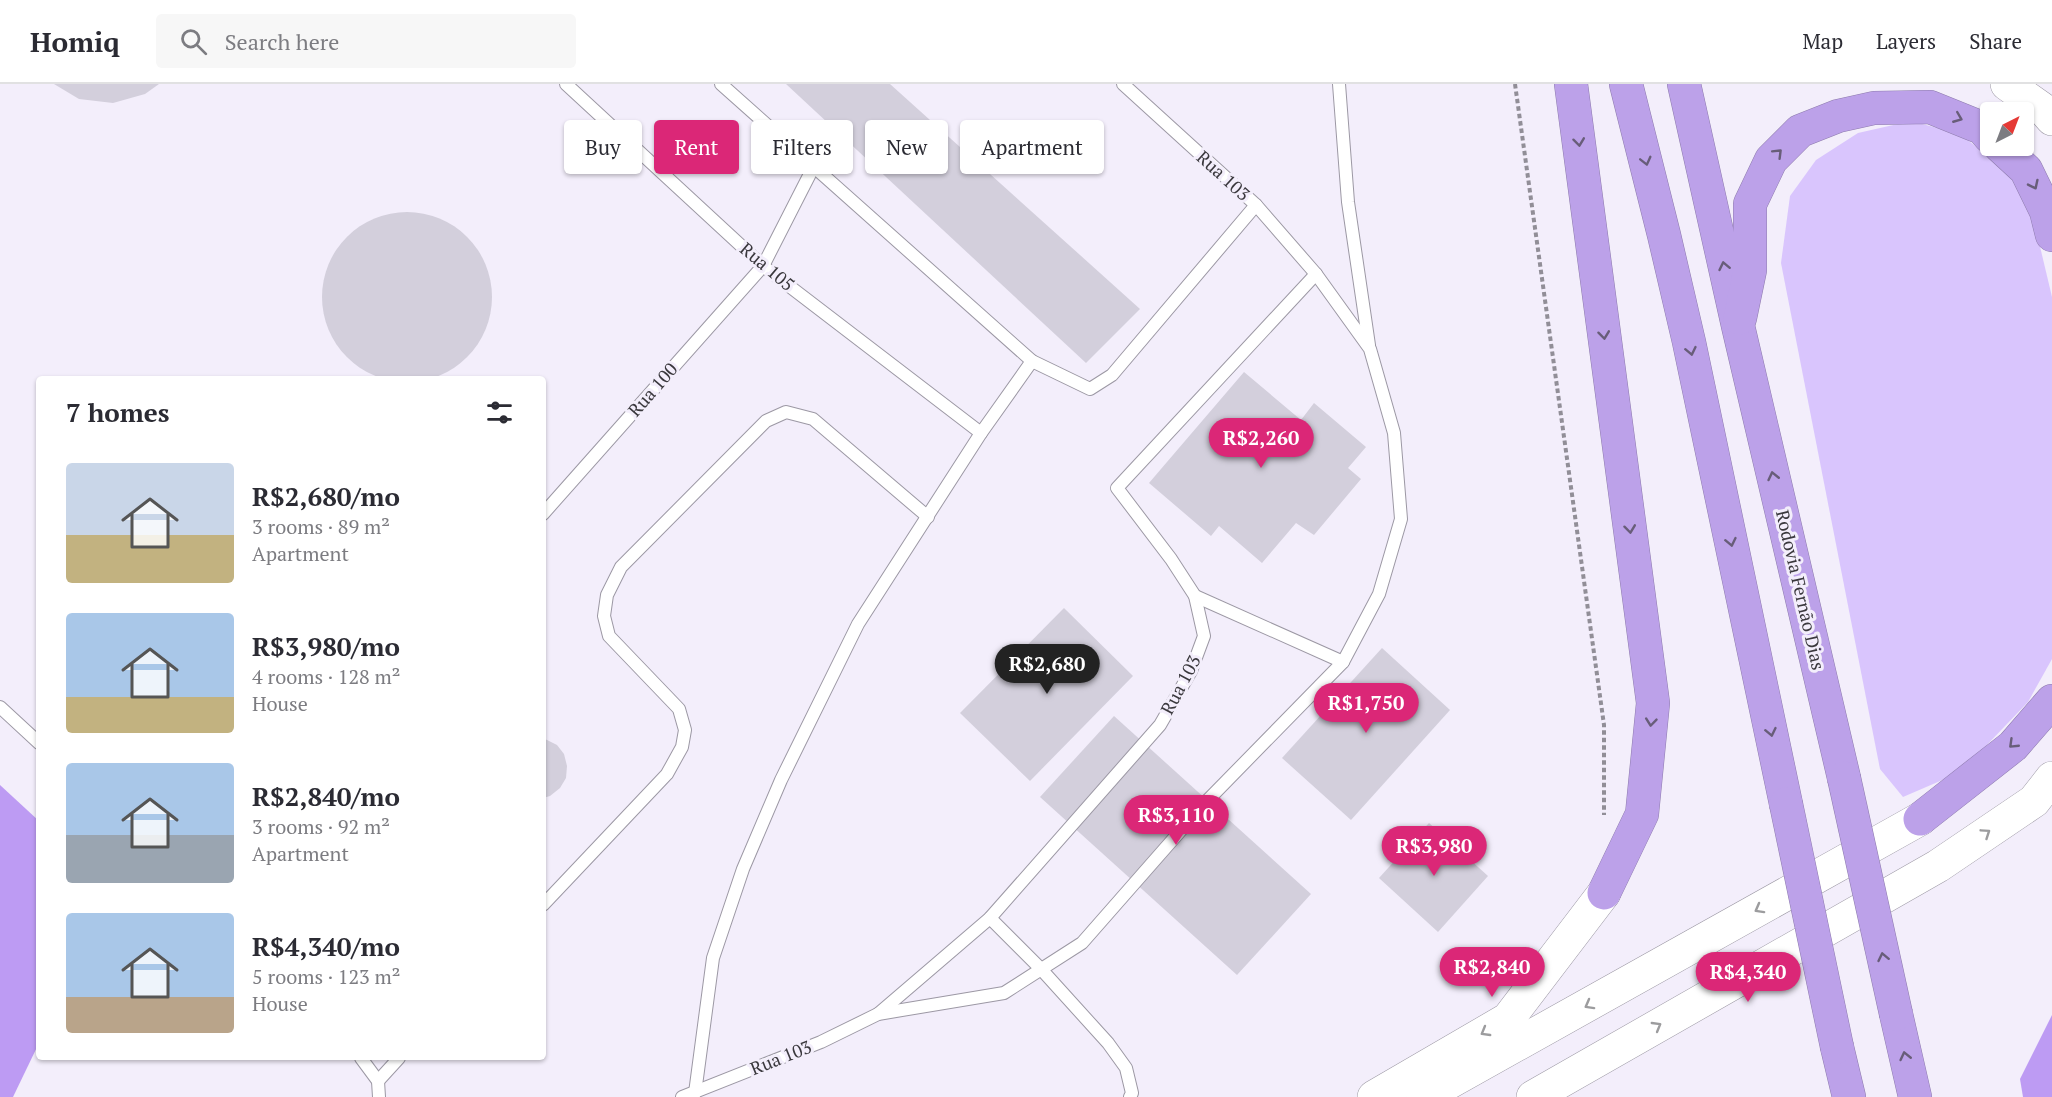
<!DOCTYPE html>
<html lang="en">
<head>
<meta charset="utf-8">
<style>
	:root { --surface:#fff; --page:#f7f7f7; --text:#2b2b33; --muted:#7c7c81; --line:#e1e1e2; --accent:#db2777 }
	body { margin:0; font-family:"PT Serif",serif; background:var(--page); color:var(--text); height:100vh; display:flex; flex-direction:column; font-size:22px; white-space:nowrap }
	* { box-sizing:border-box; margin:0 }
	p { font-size:20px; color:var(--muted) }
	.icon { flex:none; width:33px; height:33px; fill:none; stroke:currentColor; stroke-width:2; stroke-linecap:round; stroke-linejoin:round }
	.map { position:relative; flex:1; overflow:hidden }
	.side { position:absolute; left:36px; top:292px; width:510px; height:684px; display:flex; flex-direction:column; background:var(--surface); border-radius:6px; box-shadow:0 2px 4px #0004 }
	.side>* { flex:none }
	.top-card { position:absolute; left:564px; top:36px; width:570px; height:54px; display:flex; gap:12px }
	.needle { width:39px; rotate:42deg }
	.tools { position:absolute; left:1980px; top:18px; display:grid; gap:12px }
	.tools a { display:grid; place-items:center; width:54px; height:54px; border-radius:6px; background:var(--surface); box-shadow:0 2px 4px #0004; font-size:30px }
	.price { position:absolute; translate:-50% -51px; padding:0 14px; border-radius:21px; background:var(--accent); color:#fff; font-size:20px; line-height:39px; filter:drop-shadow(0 2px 3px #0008) }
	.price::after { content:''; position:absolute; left:50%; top:36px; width:18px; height:14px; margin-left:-9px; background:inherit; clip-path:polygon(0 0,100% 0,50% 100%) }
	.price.current { background:#222; color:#fff }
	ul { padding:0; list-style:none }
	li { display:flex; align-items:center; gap:18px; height:150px; padding:0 30px }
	li span { display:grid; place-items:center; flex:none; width:168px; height:120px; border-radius:6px; color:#555 }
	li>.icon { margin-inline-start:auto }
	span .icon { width:72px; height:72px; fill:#fffc; stroke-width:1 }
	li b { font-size:26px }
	h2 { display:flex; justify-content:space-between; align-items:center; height:72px; padding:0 30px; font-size:26px }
	.pill { padding:0 21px; border-radius:6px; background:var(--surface); box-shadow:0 2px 4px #0004; font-size:21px; line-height:54px }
	.pill.current { background:var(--accent); color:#fff }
	header { display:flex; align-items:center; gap:36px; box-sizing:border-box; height:84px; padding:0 30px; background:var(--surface); border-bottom:2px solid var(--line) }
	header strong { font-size:28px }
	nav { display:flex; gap:33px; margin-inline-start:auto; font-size:21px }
	.search { width:420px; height:54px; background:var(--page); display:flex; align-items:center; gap:15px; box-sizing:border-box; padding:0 21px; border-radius:6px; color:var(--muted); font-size:22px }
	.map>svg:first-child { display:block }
	.green { fill:#d9c5fd }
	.forest { fill:#bd9bf3 }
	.building { fill:#d3cfdc }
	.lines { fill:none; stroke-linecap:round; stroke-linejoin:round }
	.lane-casing { stroke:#9c98a4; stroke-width:14 }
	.secondary-casing { stroke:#9c98a4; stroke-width:34 }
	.highway-casing { stroke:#8e7cad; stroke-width:34 }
	.path { stroke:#918e97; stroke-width:4; stroke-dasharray:4.5 3; stroke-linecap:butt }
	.lane { stroke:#fff; stroke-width:12 }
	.secondary { stroke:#fff; stroke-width:33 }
	.highway { stroke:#bca1e9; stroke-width:33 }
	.highway-bridge-casing { stroke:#8e7cad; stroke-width:34; stroke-linecap:butt }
	.highway-bridge { stroke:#bca1e9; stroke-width:33 }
	.oneway { stroke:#685d79 }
	.oneway2 { stroke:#9c9c9e }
	.labels { text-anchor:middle; stroke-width:6; stroke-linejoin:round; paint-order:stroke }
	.street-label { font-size:18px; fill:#3a383d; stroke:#f3eefb }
</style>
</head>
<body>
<header>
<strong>Homiq</strong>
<div class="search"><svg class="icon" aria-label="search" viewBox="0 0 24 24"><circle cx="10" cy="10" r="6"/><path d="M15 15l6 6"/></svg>Search here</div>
<nav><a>Map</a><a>Layers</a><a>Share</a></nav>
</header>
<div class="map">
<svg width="2052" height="1013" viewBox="0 0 2052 1013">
	<rect width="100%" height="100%" fill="#f3eefb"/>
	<path class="green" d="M 1911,37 L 1960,50 L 1993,76 L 2028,112 L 2052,213 L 2052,575 L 2028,618 L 1961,688 L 1903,713 L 1880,685 L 1781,179 L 1790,112 L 1816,76 L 1858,49 Z"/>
	<g class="forest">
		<path d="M 0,701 L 39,737 L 39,959 L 13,1013 L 0,1013 Z"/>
		<path d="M 2052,931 L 2052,1013 L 2023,1013 L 2020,995 Z"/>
	</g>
	<g class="building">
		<path d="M 54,0 L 159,0 L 145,10 L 113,19 L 79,15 Z"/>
		<path d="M 786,0 L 890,0 L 1140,225 L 1086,279 Z"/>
		<circle cx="407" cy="213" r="85"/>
		<path d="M 1244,288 L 1301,336 L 1314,319 L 1366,363 L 1348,384 L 1361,395 L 1314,451 L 1296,439 L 1262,479 L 1219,442 L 1211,452 L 1149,399 Z"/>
		<path d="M 1064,524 L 1133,592 L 1030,697 L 960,629 Z"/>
		<path d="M 1382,564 L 1450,626 L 1351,736 L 1282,674 Z"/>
		<path d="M 1114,632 L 1311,810 L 1237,891 L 1040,713 Z"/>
		<path d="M 543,654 L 557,661 L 564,670 L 567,682 L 566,694 L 560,704 L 550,712 L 543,714 Z"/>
		<path d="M 1429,739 L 1488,792 L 1438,848 L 1379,794 Z"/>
	</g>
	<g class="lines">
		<g class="lane-casing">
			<g id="lane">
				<path d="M 566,0 L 763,182 L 981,349"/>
				<path d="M 721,0 L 1032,277 L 1090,305 L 1112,291 L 1256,121"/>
				<path d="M 1339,0 L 1348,118 L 1369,261"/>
				<path d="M 543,430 L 763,182 L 814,82"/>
				<path d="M 1195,512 L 1343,578"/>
				<path d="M 0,623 L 39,659"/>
				<path d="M 543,821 L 667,690 L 682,663 L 685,646 L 679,625 L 609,552 L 604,532 L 607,511 L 621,483 L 766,337 L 786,328 L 813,335 L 928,433"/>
				<path d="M 990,834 L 1041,885 L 1108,959 L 1126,984 L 1132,1009 L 1130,1013"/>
				<path d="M 878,930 L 990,834 L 1160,641 L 1191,587 L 1204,552 L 1195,512 L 1171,475 L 1117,404 L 1316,190"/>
				<path d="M 361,974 L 378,997 L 379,1013"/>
				<path d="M 378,997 L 399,974"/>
				<path d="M 695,1009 L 713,874 L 743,785 L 781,696 L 858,540 L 981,349 L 1032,277"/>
				<path d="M 682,1013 L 821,958 L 878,930 L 1004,909 L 1082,859 L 1204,720 L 1343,578 L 1379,510 L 1401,435 L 1394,349 L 1370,265 L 1316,190 L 1256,121 L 1123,0"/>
			</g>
		</g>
		<g class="secondary-casing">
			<g id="secondary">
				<path d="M 2007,0 L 2045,27 L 2052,35"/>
				<path d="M 1374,1013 L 1508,935 L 1604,809"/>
				<path d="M 1423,1013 L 1920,735"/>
				<path d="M 1533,1013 L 1938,782 L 2034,717 L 2052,694"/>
			</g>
		</g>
		<g class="highway-casing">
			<g id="highway">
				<path d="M 1571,0 L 1653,619 L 1642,730 L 1604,809"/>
				<path d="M 1626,0 L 1664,151 L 1689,258 L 1786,720"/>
				<path d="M 1684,0 L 1738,242 L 1844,694"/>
				<path d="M 2000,62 L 2026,86 L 2046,127 L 2052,151"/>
				<path d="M 1740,234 L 1750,186 L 1750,120 L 1771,76 L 1800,47 L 1838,32 L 1874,24 L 1930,23 L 1982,44 L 1990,53"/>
				<path d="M 1920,735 L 2013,662 L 2052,617"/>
				<path d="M 1896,930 L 1915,1013"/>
				<path d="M 1837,963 L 1849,1013"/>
			</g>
		</g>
		<path class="path" d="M 1515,0 L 1604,641 L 1604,731"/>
		<use href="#lane" class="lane"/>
		<use href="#secondary" class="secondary"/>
		<use href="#highway" class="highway"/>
		<g class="highway-bridge-casing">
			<g id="highway-bridge">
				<path d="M 1844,694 L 1896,930"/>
				<path d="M 1786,720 L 1837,963"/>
			</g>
		</g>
		<use href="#highway-bridge" class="highway-bridge"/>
	</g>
	<defs><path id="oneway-chevron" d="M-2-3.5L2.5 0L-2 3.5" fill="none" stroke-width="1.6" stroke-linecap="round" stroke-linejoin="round" transform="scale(1.5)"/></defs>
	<g class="oneway">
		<use href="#oneway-chevron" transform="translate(1958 34) rotate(22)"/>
		<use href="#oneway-chevron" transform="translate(1579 58) rotate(83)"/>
		<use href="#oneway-chevron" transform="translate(1778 69) rotate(-45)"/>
		<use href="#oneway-chevron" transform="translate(1646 77) rotate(76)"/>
		<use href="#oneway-chevron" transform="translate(2034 101) rotate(64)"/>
		<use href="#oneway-chevron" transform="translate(1724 182) rotate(-102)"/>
		<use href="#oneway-chevron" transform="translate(1604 251) rotate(83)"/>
		<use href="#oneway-chevron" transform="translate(1691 267) rotate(78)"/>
		<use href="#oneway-chevron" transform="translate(1773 392) rotate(-103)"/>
		<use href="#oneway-chevron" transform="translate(1630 445) rotate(83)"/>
		<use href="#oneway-chevron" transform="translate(1731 458) rotate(78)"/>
		<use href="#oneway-chevron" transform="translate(1651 638) rotate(96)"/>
		<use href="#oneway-chevron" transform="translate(1771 648) rotate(78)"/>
		<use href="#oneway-chevron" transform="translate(2013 660) rotate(136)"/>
		<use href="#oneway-chevron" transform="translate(1883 873) rotate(-102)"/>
		<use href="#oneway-chevron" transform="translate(1905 972) rotate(-103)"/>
	</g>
	<g class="oneway2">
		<use href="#oneway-chevron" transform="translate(1986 749) rotate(-34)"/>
		<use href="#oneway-chevron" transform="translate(1759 825) rotate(151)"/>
		<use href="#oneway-chevron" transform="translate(1589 921) rotate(151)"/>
		<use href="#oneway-chevron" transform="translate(1657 942) rotate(-30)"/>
		<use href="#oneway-chevron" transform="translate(1485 948) rotate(150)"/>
	</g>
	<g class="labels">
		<g class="street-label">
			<text transform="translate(1223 92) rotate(42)" y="6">Rua 103</text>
			<text transform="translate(767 183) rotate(40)" y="6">Rua 105</text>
			<text transform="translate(653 306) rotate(-49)" y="6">Rua 100</text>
			<text transform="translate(1800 506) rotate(77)" y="6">Rodovia Fernão Dias</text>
			<text transform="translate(1181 601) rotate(-62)" y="6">Rua 103</text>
			<text transform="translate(781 974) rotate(-22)" y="6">Rua 103</text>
		</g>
	</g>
</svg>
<div class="tools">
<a><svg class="needle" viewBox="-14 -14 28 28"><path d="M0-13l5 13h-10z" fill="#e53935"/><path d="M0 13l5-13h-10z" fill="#7c7c81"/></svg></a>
</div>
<b class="price" style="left:1261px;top:385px">R$2,260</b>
<b class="price current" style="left:1047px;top:611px">R$2,680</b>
<b class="price" style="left:1366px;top:650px">R$1,750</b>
<b class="price" style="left:1176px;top:762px">R$3,110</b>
<b class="price" style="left:1434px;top:793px">R$3,980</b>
<b class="price" style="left:1492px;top:914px">R$2,840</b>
<b class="price" style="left:1748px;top:919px">R$4,340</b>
<div class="top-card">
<a class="pill">Buy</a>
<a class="pill current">Rent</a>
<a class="pill">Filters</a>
<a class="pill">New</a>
<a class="pill">Apartment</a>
</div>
<section class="side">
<h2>7 homes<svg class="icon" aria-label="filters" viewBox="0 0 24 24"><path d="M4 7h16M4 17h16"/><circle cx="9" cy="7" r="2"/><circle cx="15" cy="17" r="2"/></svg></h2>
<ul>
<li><span style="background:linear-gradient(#c9d6e8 60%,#c2b280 0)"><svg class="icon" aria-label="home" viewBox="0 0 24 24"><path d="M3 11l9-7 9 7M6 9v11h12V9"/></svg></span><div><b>R$2,680/mo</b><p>3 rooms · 89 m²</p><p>Apartment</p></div></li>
<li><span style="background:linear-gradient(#a9c7e8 70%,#c2b280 0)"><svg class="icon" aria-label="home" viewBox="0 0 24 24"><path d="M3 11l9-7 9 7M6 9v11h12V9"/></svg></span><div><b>R$3,980/mo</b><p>4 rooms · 128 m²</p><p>House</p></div></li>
<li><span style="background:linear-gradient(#a9c7e8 60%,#9aa5b1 0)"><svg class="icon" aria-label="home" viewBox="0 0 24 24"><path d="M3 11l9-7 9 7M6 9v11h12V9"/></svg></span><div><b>R$2,840/mo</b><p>3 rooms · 92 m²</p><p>Apartment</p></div></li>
<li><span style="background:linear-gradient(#a9c7e8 70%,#b9a48a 0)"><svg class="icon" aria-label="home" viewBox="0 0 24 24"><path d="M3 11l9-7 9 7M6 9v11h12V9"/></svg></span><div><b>R$4,340/mo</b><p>5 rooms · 123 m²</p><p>House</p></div></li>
</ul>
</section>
</div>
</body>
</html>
